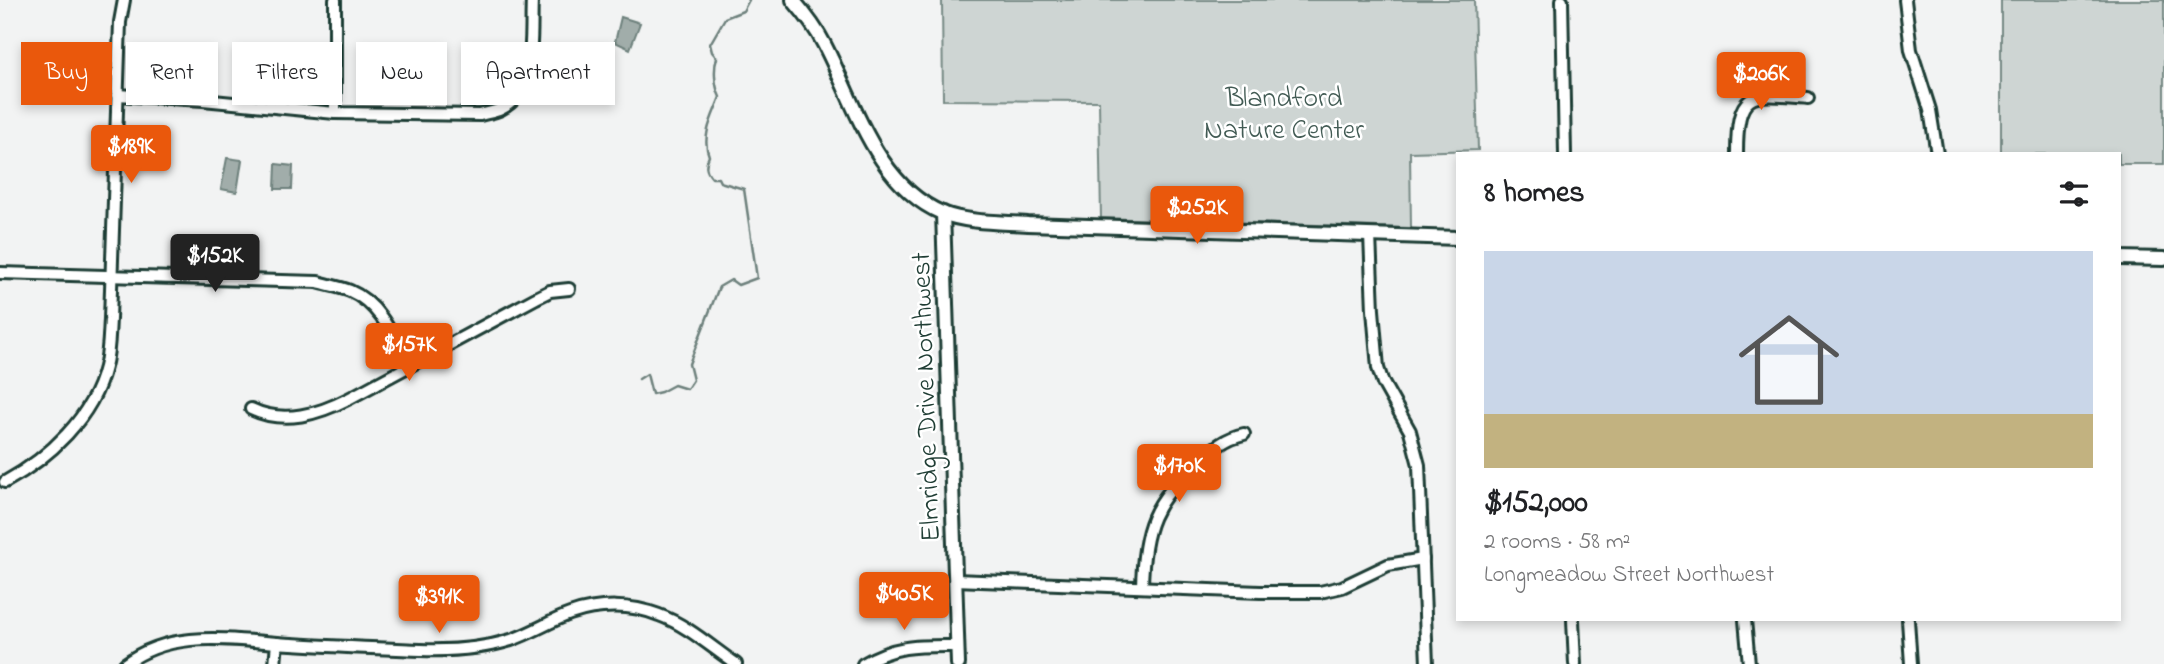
<!DOCTYPE html>
<html lang="en">
<head>
<meta charset="utf-8">
<style>
	:root { --surface:#fff; --page:#f6f6f6; --text:#202124; --muted:#757577; --accent:#ea580c }
	body { margin:0; font-family:"Indie Flower",sans-serif; background:var(--page); color:var(--text); height:100vh; display:flex; flex-direction:column; font-size:26px; white-space:nowrap }
	* { box-sizing:border-box; margin:0 }
	p { font-size:23px; color:var(--muted) }
	.icon { flex:none; width:38px; height:38px; fill:none; stroke:currentColor; stroke-width:2; stroke-linecap:round; stroke-linejoin:round }
	.map { position:relative; flex:1; overflow:hidden }
	.sheet { position:absolute; left:1456px; top:152px; width:665px; height:469px; display:flex; flex-direction:column; background:var(--surface); border-radius:0px; box-shadow:0 4px 10px #0003 }
	.sheet>* { flex:none }
	.top-card { position:absolute; left:21px; top:42px; width:665px; height:63px; display:flex; gap:14px }
	.price { position:absolute; translate:-50% -60px; padding:0 16px; border-radius:7px; background:var(--accent); color:#fff; font-size:23px; line-height:46px; filter:drop-shadow(0 2px 4px #0008) }
	.price::after { content:''; position:absolute; left:50%; top:42px; width:21px; height:16px; margin-left:-10px; background:inherit; clip-path:polygon(0 0,100% 0,50% 100%) }
	.price.selected { background:#222; color:#fff }
	ul { padding:0; list-style:none }
	li { display:grid; align-content:center; gap:14px; height:371px; padding:0 28px }
	li span { display:grid; place-items:center; height:217px; border-radius:0px; color:#555 }
	li>.icon { margin-inline-start:auto }
	span .icon { width:126px; height:126px; fill:#fffc; stroke-width:1 }
	li b { font-size:30px }
	h2 { display:flex; justify-content:space-between; align-items:center; height:84px; padding:0 28px; font-size:30px }
	.chip { padding:0 24px; border-radius:0px; background:var(--surface); box-shadow:0 4px 10px #0003; font-size:24px; line-height:63px }
	.chip.selected { background:var(--accent); color:#fff }
	.map>svg:first-child { display:block }
	.green { fill:#ced5d3; stroke:#768984; stroke-width:2 }
	.water { fill:#a1adaa; stroke:#6d807b; stroke-width:2 }
	.lines { fill:none; stroke-linecap:round; stroke-linejoin:round }
	.stream { stroke:#6d807b; stroke-width:2.5 }
	.minor-casing { stroke:#1f3d34; stroke-width:16 }
	.tertiary-casing { stroke:#1f3d34; stroke-width:18 }
	.minor { stroke:#fff; stroke-width:10 }
	.tertiary { stroke:#fff; stroke-width:12 }
	.labels { text-anchor:middle; stroke-width:5; stroke-linejoin:round; paint-order:stroke }
	.park-label { font-size:28px; fill:#425b54; stroke:#fff }
	.street-label { font-size:28px; fill:#1f3d34; stroke:#fff }
</style>
</head>
<body>
<div class="map">
<svg width="2164" height="664" viewBox="0 0 2164 664">
	<rect width="100%" height="100%" fill="#f2f3f3"/>
	<filter id="ink" filterUnits="userSpaceOnUse"><feTurbulence type="fractalNoise" baseFrequency=".0143" numOctaves="2"/><feDisplacementMap in="SourceGraphic" scale="14" xChannelSelector="R" yChannelSelector="G"/><feConvolveMatrix kernelMatrix="1 2 1 2 8 2 1 2 1" color-interpolation-filters="sRGB"/></filter>
	<g filter="url(#ink)">
		<g class="green">
			<path d="M 942,0 L 1474,0 L 1478,150 L 1410,152 L 1411,228 L 1101,218 L 1099,101 L 943,100 Z"/>
			<path d="M 2001,0 L 2164,0 L 2164,164 L 2119,164 L 2119,154 L 2001,154 Z"/>
		</g>
		<g class="water">
			<path d="M 621,17 L 640,23 L 630,49 L 615,42 Z"/>
			<path d="M 227,158 L 242,160 L 237,192 L 221,189 Z"/>
			<path d="M 276,164 L 293,166 L 292,189 L 275,189 Z"/>
		</g>
		<g class="lines">
			<path class="stream" d="M 639,379 L 647,374 L 652,394 L 661,392 L 674,385 L 687,389 L 693,380 L 689,364 L 719,287 L 731,280 L 738,285 L 757,278 L 744,189 L 720,182 L 718,178 L 712,178 C 705,170 705,165 709,156 C 701,136 713,116 720,97 C 715,87 713,69 717,58 L 712,52 L 710,44 L 725,18 L 743,11 L 749,0"/>
			<g class="minor-casing">
				<g id="minor">
					<path d="M 1562,0 L 1565,154"/>
					<path d="M 1905,0 L 1911,50 L 1930,110 L 1937,154"/>
					<path d="M 117,95 L 203,100 L 335,113 L 480,115 C 487,113 495,112 501,109 C 538,91 530,35 532,0"/>
					<path d="M 335,113 L 335,0"/>
					<path d="M 1737,154 C 1737,89 1750,93 1808,98"/>
					<path d="M 1370,235 L 1373,310 L 1378,368 L 1383,383 L 1410,431 L 1419,465 L 1427,664"/>
					<path d="M 0,273 L 318,282 C 328,285 340,287 350,291 C 381,304 394,339 408,366"/>
					<path d="M 251,409 C 284,425 319,414 350,398 L 536,298 L 550,291 L 569,289"/>
					<path d="M 5,482 C 49,458 93,417 105,367 C 109,352 109,335 110,319 L 120,22 L 124,0"/>
					<path d="M 955,580 L 1260,592 L 1320,592 L 1342,587 L 1388,565 L 1423,559"/>
					<path d="M 1142,587 C 1143,529 1153,501 1198,462 C 1213,449 1225,438 1244,434"/>
					<path d="M 1573,620 L 1575,664"/>
					<path d="M 1745,620 L 1749,664"/>
					<path d="M 1908,620 L 1911,664"/>
					<path d="M 125,664 C 174,627 235,641 292,644 C 335,647 378,648 421,650 C 451,651 482,649 511,640 C 532,633 550,621 570,614 C 599,604 631,604 659,615 C 687,625 711,647 736,664"/>
					<path d="M 275,664 L 277,643"/>
					<path d="M 863,664 C 896,644 920,646 958,646"/>
				</g>
			</g>
			<g class="tertiary-casing">
				<g id="tertiary">
					<path d="M 793,0 C 805,14 816,28 824,44 C 854,101 876,185 942,213 C 968,223 1000,222 1028,224 L 1458,238"/>
					<path d="M 943,213 L 958,664"/>
					<path d="M 2119,258 L 2164,259"/>
				</g>
			</g>
			<use href="#minor" class="minor"/>
			<use href="#tertiary" class="tertiary"/>
		</g>
	</g>
	<g class="labels">
		<g class="park-label">
			<text x="1284" y="106">Blandford<tspan x="1284" dy="32">Nature Center</tspan></text>
		</g>
		<g class="street-label">
			<text transform="translate(924 397) rotate(-92)" y="10">Elmridge Drive Northwest</text>
		</g>
	</g>
</svg>
<b class="price" style="left:1761px;top:112px">$206K</b>
<b class="price" style="left:131px;top:185px">$189K</b>
<b class="price" style="left:1197px;top:246px">$252K</b>
<b class="price selected" style="left:215px;top:294px">$152K</b>
<b class="price" style="left:409px;top:383px">$157K</b>
<b class="price" style="left:1179px;top:504px">$170K</b>
<b class="price" style="left:904px;top:632px">$405K</b>
<b class="price" style="left:439px;top:635px">$391K</b>
<div class="top-card">
<a class="chip selected">Buy</a>
<a class="chip">Rent</a>
<a class="chip">Filters</a>
<a class="chip">New</a>
<a class="chip">Apartment</a>
</div>
<section class="sheet">
<h2>8 homes<svg class="icon" aria-label="filters" viewBox="0 0 24 24"><path d="M4 7h16M4 17h16"/><circle cx="9" cy="7" r="2"/><circle cx="15" cy="17" r="2"/></svg></h2>
<ul>
<li><span style="background:linear-gradient(#c9d6e8 75%,#c2b280 0)"><svg class="icon" aria-label="home" viewBox="0 0 24 24"><path d="M3 11l9-7 9 7M6 9v11h12V9"/></svg></span><div><b>$152,000</b><p>2 rooms · 58 m²</p><p>Longmeadow Street Northwest</p></div></li>
</ul>
</section>
</div>
</body>
</html>
